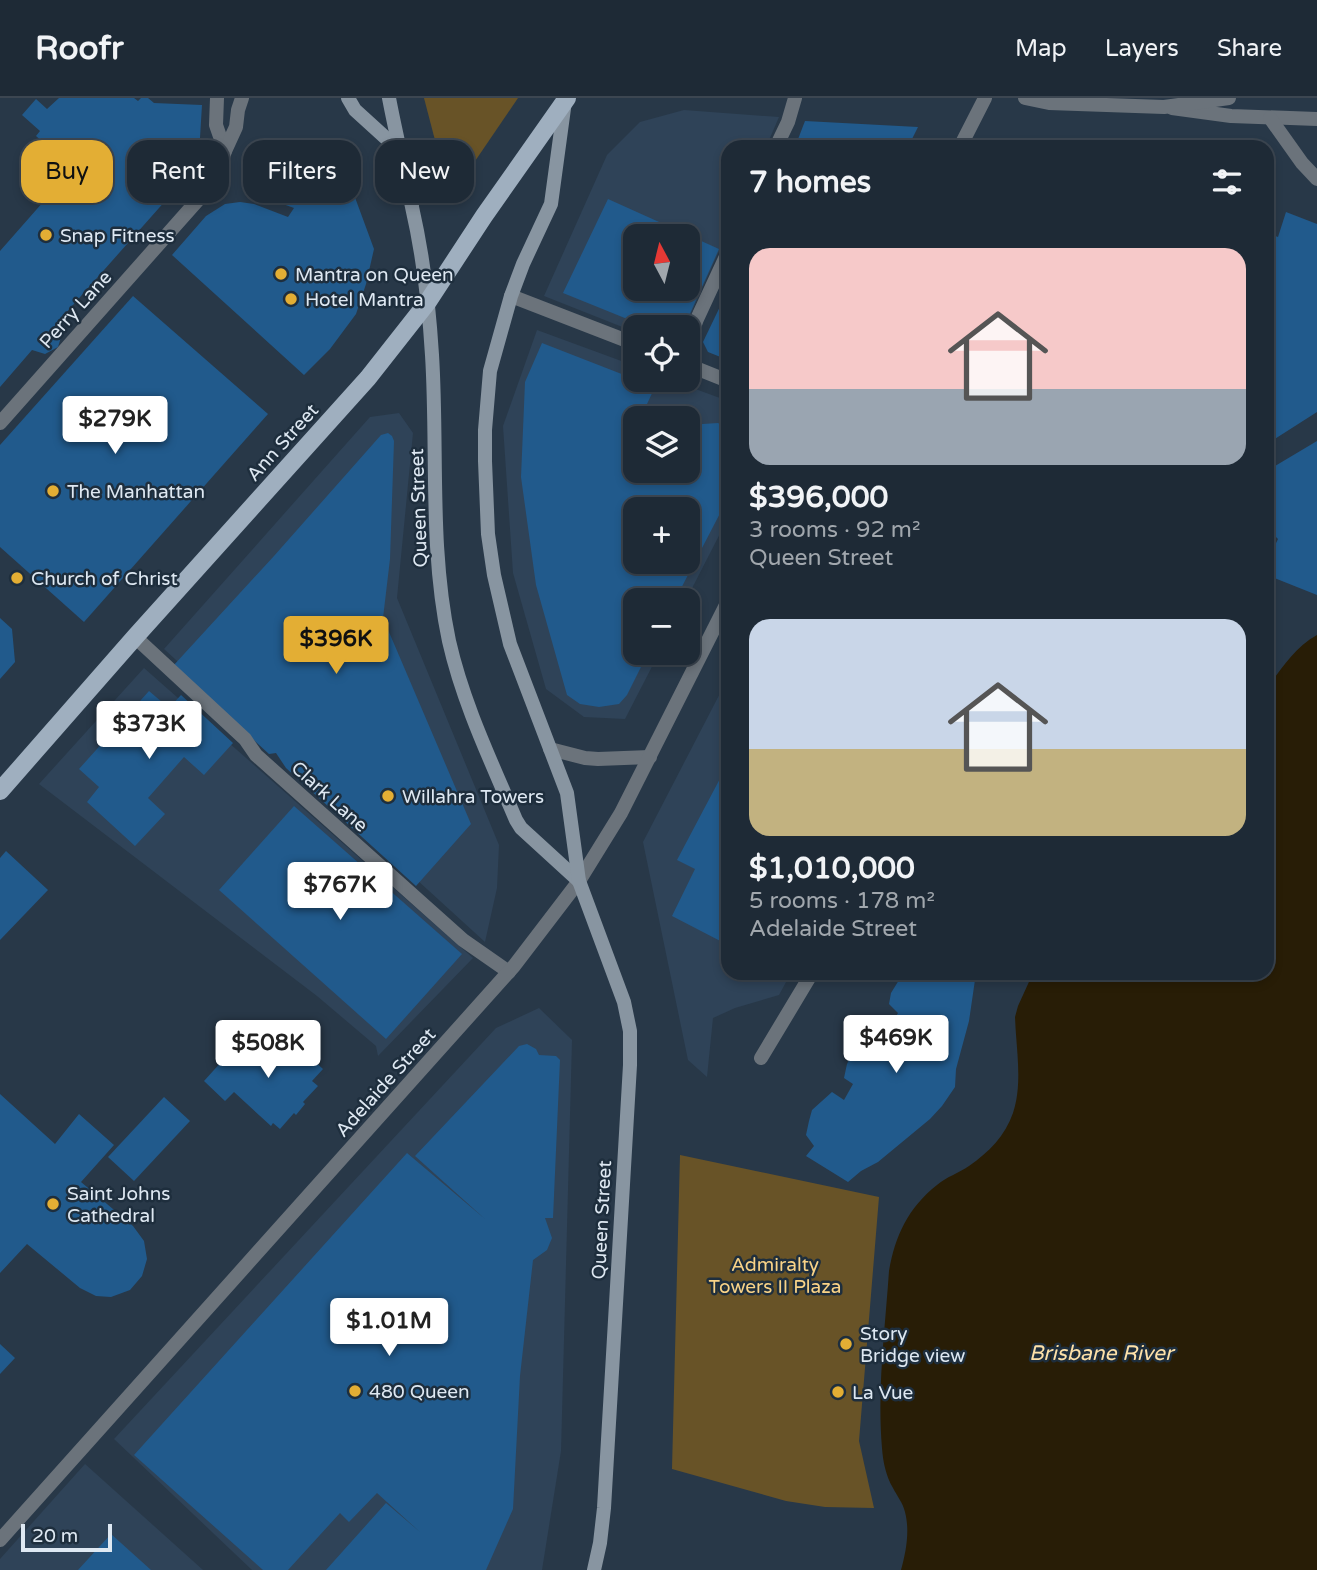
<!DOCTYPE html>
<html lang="en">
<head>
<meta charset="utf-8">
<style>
	:root { --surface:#1e2a36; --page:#2b3642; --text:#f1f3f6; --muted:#a1a7ad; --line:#3c4651; --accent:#e3ae34 }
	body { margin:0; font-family:"Varela Round",sans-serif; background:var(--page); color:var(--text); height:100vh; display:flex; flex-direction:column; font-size:26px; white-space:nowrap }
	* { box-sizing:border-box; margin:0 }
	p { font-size:23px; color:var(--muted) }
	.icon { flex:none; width:38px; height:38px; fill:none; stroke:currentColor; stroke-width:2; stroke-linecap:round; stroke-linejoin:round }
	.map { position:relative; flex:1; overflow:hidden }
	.details { position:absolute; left:721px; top:42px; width:553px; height:840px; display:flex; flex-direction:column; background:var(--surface); border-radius:21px; box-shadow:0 4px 10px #0003,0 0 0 2px var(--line) }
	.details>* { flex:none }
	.banner { position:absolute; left:21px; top:42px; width:595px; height:63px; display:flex; gap:14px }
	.needle { width:46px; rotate:353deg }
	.fabs { position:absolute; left:623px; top:126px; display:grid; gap:14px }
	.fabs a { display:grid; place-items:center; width:77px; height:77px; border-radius:14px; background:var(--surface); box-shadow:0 4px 10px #0003,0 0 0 2px var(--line); font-size:35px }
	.scale { position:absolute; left:21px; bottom:18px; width:91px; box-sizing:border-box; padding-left:7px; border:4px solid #dee8f2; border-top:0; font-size:19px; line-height:24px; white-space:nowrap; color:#dee8f2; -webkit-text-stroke:5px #1e2e3d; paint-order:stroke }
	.price { position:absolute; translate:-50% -60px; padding:0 16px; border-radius:7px; background:#fff; color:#222; font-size:23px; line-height:46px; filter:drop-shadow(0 2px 4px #0008) }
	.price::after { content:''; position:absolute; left:50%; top:42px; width:21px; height:16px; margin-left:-10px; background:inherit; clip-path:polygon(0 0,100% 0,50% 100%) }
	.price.active { background:var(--accent); color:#111 }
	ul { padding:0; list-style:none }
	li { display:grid; align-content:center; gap:14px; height:371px; padding:0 28px }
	li span { display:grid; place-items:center; height:217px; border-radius:21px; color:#555 }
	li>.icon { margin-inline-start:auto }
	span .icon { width:126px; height:126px; fill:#fffc; stroke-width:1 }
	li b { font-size:30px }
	h2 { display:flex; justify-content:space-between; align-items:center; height:84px; padding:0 28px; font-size:30px }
	.pill { padding:0 24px; border-radius:21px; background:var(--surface); box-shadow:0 4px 10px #0003,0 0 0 2px var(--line); font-size:24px; line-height:63px }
	.pill.active { background:var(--accent); color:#111 }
	header { display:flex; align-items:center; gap:42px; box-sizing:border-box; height:98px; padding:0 35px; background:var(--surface); border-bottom:2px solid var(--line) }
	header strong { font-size:33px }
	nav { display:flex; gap:38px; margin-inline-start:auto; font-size:24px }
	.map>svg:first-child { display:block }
	.built { fill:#2f4358; fill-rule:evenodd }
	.green { fill:#685327 }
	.water { fill:#281d06 }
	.building { fill:#215a8c; fill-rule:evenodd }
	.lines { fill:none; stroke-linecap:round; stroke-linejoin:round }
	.service { stroke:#6b737b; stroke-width:14 }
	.minor { stroke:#6b737b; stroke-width:14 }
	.tertiary { stroke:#6b737b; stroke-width:14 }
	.secondary { stroke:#8895a1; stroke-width:14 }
	.primary { stroke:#9fafbf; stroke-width:18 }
	.poi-dot { fill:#e3ae34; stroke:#1e2e3d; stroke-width:2.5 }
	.labels { text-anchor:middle; stroke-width:5; stroke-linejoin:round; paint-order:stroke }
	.poi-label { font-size:19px; fill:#dee8f2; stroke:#1e2e3d; text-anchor:start }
	.street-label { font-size:19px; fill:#dee8f2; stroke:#1e2e3d }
	.park-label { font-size:19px; fill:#f9d387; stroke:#1e2e3d }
	.water-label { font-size:21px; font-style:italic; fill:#fde1a9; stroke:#1e2e3d }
</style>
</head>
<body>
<header>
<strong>Roofr</strong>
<nav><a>Map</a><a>Layers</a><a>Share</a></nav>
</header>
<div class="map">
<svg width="1317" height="1472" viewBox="0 0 1317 1472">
	<rect width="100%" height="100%" fill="#283848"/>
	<g class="built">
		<path d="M 684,12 L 779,19 L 766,49 L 728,49 L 728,133 L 685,229 L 635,229 L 635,234 L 544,198 L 607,57 L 640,24 ZM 635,138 L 688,138 L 688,191 L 635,191 Z"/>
		<path d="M 537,232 L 635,268 L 635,282 L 671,282 L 728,303 L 728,420 L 686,502 L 635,502 L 635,555 L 659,555 L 625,621 L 584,619 L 546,591 L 513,475 L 503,328 ZM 635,320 L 688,320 L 688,373 L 635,373 ZM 635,411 L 688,411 L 688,464 L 635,464 Z"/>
		<path d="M 399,315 L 413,335 L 397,500 L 499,747 L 497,790 L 485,844 L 164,551 L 370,319 Z"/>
		<path d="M 144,570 L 473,860 L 378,958 L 376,948 L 317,898 L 39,686 Z"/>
		<path d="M 728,580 L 728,875 L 791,875 L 779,897 L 735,910 L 713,920 L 707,979 L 688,962 L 643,744 Z"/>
		<path d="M 539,910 L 572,942 L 561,1353 L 542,1472 L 252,1472 L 114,1341 L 496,930 Z"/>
		<path d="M 85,1366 L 203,1472 L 0,1472 L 0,1461 Z"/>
	</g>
	<g class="green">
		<path d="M 424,0 L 518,0 L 454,94 L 450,94 L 448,92 Z"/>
		<path d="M 680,1057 L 879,1099 L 859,1343 L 874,1410 L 825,1409 L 786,1403 L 672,1371 Z"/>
	</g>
	<path class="water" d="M 1317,537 L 1317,1472 L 901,1472 C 906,1454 910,1433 905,1414 C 903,1405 897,1398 893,1390 C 886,1378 883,1364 882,1350 C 877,1291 885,1232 889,1173 C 895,1138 908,1110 937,1087 C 946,1079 959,1075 969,1068 C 989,1054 1005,1038 1013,1015 C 1023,985 1016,951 1015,919 L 1018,908 L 1033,875 L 1267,875 L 1267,590 C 1282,570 1295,549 1317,537 Z"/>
	<g class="building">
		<path d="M 59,0 L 134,0 L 138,3 L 141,0 L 148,0 L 154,5 L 202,7 L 199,56 L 193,62 L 198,66 L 57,225 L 62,236 L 58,249 L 45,256 L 32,252 L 0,289 L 0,153 L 73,70 L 36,38 L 40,33 L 22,17 L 36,1 L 47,11 Z"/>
		<path d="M 805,23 L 918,29 L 908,49 L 795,49 Z"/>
		<path d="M 259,81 L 353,94 L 374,151 L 366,186 L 356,216 L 330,251 L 304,277 L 172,157 L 206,118 L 225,106 L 240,104 L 254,106 L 288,119 L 294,110 L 258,97 Z"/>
		<path d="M 608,101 L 719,151 L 684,229 L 647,229 L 563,195 ZM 635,138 L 688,138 L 688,191 L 635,191 Z"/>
		<path d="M 1286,114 L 1317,126 L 1317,314 L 1267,346 L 1267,135 L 1278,139 Z"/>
		<path d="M 728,192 L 728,262 L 708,254 L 703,244 Z"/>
		<path d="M 133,198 L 268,316 L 84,524 L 0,449 L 0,347 Z"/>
		<path d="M 542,245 L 655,289 L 647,306 L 673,320 L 635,320 L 635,373 L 688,373 L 688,327 L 718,325 L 728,331 L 728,400 L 675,502 L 635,502 L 635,555 L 648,555 L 627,597 L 619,606 L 599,609 L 580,606 L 567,597 L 536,487 L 521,379 L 525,284 ZM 635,411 L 688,411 L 688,464 L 635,464 Z"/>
		<path d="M 388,335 L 392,338 L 394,343 L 390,461 L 383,520 L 471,726 L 416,788 L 286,670 L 276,655 L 269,656 L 173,568 L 274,458 L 381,337 Z"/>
		<path d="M 1317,343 L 1317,497 L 1267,477 L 1267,464 L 1278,441 L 1267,430 L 1267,386 L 1274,383 L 1270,371 Z"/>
		<path d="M 0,520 L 12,531 L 15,564 L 0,581 Z"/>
		<path d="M 149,593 L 169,610 L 181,597 L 233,645 L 204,677 L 184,659 L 148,700 L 165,716 L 135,748 L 87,704 L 99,689 L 79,671 Z"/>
		<path d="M 728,640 L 728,659 L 720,655 Z"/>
		<path d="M 723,675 L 728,676 L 728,847 L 672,818 L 695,771 L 677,762 Z"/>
		<path d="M 294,708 L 462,856 L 386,941 L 219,792 Z"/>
		<path d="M 6,753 L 48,792 L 0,842 L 0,760 Z"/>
		<path d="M 908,875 L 976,875 L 969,923 L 956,971 L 955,989 L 942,1008 L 930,1021 L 878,1064 L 861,1073 L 848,1084 L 806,1058 L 814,1048 L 806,1037 L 809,1023 L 812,1012 L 832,994 L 844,1002 L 853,986 L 844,980 L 847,966 L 856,948 L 878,925 L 888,932 L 898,915 L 889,906 L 891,895 L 899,882 Z"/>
		<path d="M 282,934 L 323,971 L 312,983 L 318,988 L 303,1004 L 305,1006 L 296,1017 L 294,1015 L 280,1031 L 273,1025 L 271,1028 L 234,994 L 225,1003 L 204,983 L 233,951 L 239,957 L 246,950 L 257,961 Z"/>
		<path d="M 527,946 L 536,951 L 539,957 L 556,958 L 560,962 L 553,1120 L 545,1120 L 552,1140 L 547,1152 L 533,1162 L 520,1278 L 513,1411 L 486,1472 L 326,1472 L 386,1405 L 420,1434 L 377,1395 L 349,1424 L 340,1415 L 288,1472 L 263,1472 L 134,1357 L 407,1055 L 485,1121 L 415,1058 L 519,948 Z"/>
		<path d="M 0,996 L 55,1046 L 79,1016 L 114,1047 L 81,1084 L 133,1128 L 144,1143 L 147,1161 L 142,1178 L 130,1192 L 111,1199 L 96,1198 L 80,1190 L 27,1146 L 0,1175 Z"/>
		<path d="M 164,999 L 190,1023 L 134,1083 L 108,1059 Z"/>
		<path d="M 0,1246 L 15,1260 L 0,1276 Z"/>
		<path d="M 111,1436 L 151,1472 L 78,1472 Z"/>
	</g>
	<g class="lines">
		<g class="service">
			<path d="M 217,0 L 216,27 L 225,53"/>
			<path d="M 776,49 L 788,24 L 795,0"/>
			<path d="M 688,246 L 697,221 L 728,154"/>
			<path d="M 0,325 L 213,85 L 220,71 L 225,53 L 236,29 L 238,12 L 242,0"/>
			<path d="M 135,539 L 245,641 L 256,657 L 463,842 L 509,874"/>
		</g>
		<g class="minor">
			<path d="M 1172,10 L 1231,18 L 1317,21"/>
			<path d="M 1270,20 L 1302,65 L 1317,81"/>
			<path d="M 511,198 L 635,246"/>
			<path d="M 688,267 L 728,283"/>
			<path d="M 761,960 L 812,875"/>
		</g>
		<g class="tertiary">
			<path d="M 1025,0 L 1049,5 L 1164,9 L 1229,0"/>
			<path d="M 960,49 L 985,0"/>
			<path d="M 550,651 L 585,660 L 598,661 L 650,659"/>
			<path d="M 0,1442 L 514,868 L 579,783 L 621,715 L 728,503"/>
		</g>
		<g class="secondary">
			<path d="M 348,0 L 355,12 L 399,52"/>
			<path d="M 389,0 C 396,37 405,73 412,109 C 423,157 429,207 432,257 C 438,352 429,449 449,543 C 463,605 491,663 516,722 L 521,730 L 579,783"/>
			<path d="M 565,3 L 551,106 L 523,166 L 511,198 L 490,273 L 485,332 L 485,363 L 488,436 L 494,477 L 510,546 L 567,695 L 579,783 L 624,904 L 630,933 L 630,967 L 604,1410 L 600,1445 L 594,1472"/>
		</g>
		<path class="primary" d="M 0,693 L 135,539 L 368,280 L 427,205 L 484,118 L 567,0"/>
	</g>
	<g class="poi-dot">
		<circle cx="46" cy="137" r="7"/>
		<circle cx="281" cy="176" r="7"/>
		<circle cx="291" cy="201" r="7"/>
		<circle cx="53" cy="393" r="7"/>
		<circle cx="17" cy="480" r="7"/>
		<circle cx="388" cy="698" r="7"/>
		<circle cx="53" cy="1106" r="7"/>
		<circle cx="846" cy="1246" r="7"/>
		<circle cx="355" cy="1293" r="7"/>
		<circle cx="838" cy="1294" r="7"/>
	</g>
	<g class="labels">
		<g class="poi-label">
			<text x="60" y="144">Snap Fitness</text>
			<text x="295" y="183">Mantra on Queen</text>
			<text x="305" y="208">Hotel Mantra</text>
			<text x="67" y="400">The Manhattan</text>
			<text x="31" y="487">Church of Christ</text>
			<text x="402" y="705">Willahra Towers</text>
			<text x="67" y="1102">Saint Johns<tspan x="67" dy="22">Cathedral</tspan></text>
			<text x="860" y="1242">Story<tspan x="860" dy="22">Bridge view</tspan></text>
			<text x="369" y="1300">480 Queen</text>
			<text x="852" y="1301">La Vue</text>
		</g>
		<g class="street-label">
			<text transform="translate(75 211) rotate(-48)" y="7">Perry Lane</text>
			<text transform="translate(282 344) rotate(-48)" y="7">Ann Street</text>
			<text transform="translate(418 410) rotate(-92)" y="7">Queen Street</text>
			<text transform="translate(330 698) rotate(42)" y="7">Clark Lane</text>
			<text transform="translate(385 984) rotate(-48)" y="7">Adelaide Street</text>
			<text transform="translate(601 1122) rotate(-87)" y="7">Queen Street</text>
		</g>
		<g class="park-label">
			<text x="775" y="1173">Admiralty<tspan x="775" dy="22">Towers II Plaza</tspan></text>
		</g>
		<g class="water-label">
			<text x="1101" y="1262">Brisbane River</text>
		</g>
	</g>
</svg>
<div class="fabs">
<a><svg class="needle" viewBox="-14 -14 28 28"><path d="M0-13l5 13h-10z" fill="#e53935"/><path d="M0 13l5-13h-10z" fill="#a1a7ad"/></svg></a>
<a><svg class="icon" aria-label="locate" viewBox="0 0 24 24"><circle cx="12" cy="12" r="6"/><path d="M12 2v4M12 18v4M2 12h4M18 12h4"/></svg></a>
<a><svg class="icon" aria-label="layers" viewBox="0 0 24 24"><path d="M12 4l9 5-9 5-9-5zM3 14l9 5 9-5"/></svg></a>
<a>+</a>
<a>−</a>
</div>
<div class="scale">20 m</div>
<b class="price" style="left:115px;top:358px">$279K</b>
<b class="price active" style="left:336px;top:578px">$396K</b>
<b class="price" style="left:149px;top:663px">$373K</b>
<b class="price" style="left:340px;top:824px">$767K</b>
<b class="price" style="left:896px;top:977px">$469K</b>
<b class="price" style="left:268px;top:982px">$508K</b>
<b class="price" style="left:389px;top:1260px">$1.01M</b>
<div class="banner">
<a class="pill active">Buy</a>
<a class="pill">Rent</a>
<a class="pill">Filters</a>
<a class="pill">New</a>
</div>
<section class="details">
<h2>7 homes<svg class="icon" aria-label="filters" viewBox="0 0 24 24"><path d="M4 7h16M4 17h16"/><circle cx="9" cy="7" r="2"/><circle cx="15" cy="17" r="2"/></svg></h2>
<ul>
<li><span style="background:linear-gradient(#f6c9c9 65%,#9aa5b1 0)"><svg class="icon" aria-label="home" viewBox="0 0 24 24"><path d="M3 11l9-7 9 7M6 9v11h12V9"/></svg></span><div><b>$396,000</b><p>3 rooms · 92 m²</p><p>Queen Street</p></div></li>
<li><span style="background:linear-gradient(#c9d6e8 60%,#c2b280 0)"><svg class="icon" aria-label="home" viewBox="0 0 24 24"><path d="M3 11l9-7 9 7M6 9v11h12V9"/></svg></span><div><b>$1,010,000</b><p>5 rooms · 178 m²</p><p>Adelaide Street</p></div></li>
</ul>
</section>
</div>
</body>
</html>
